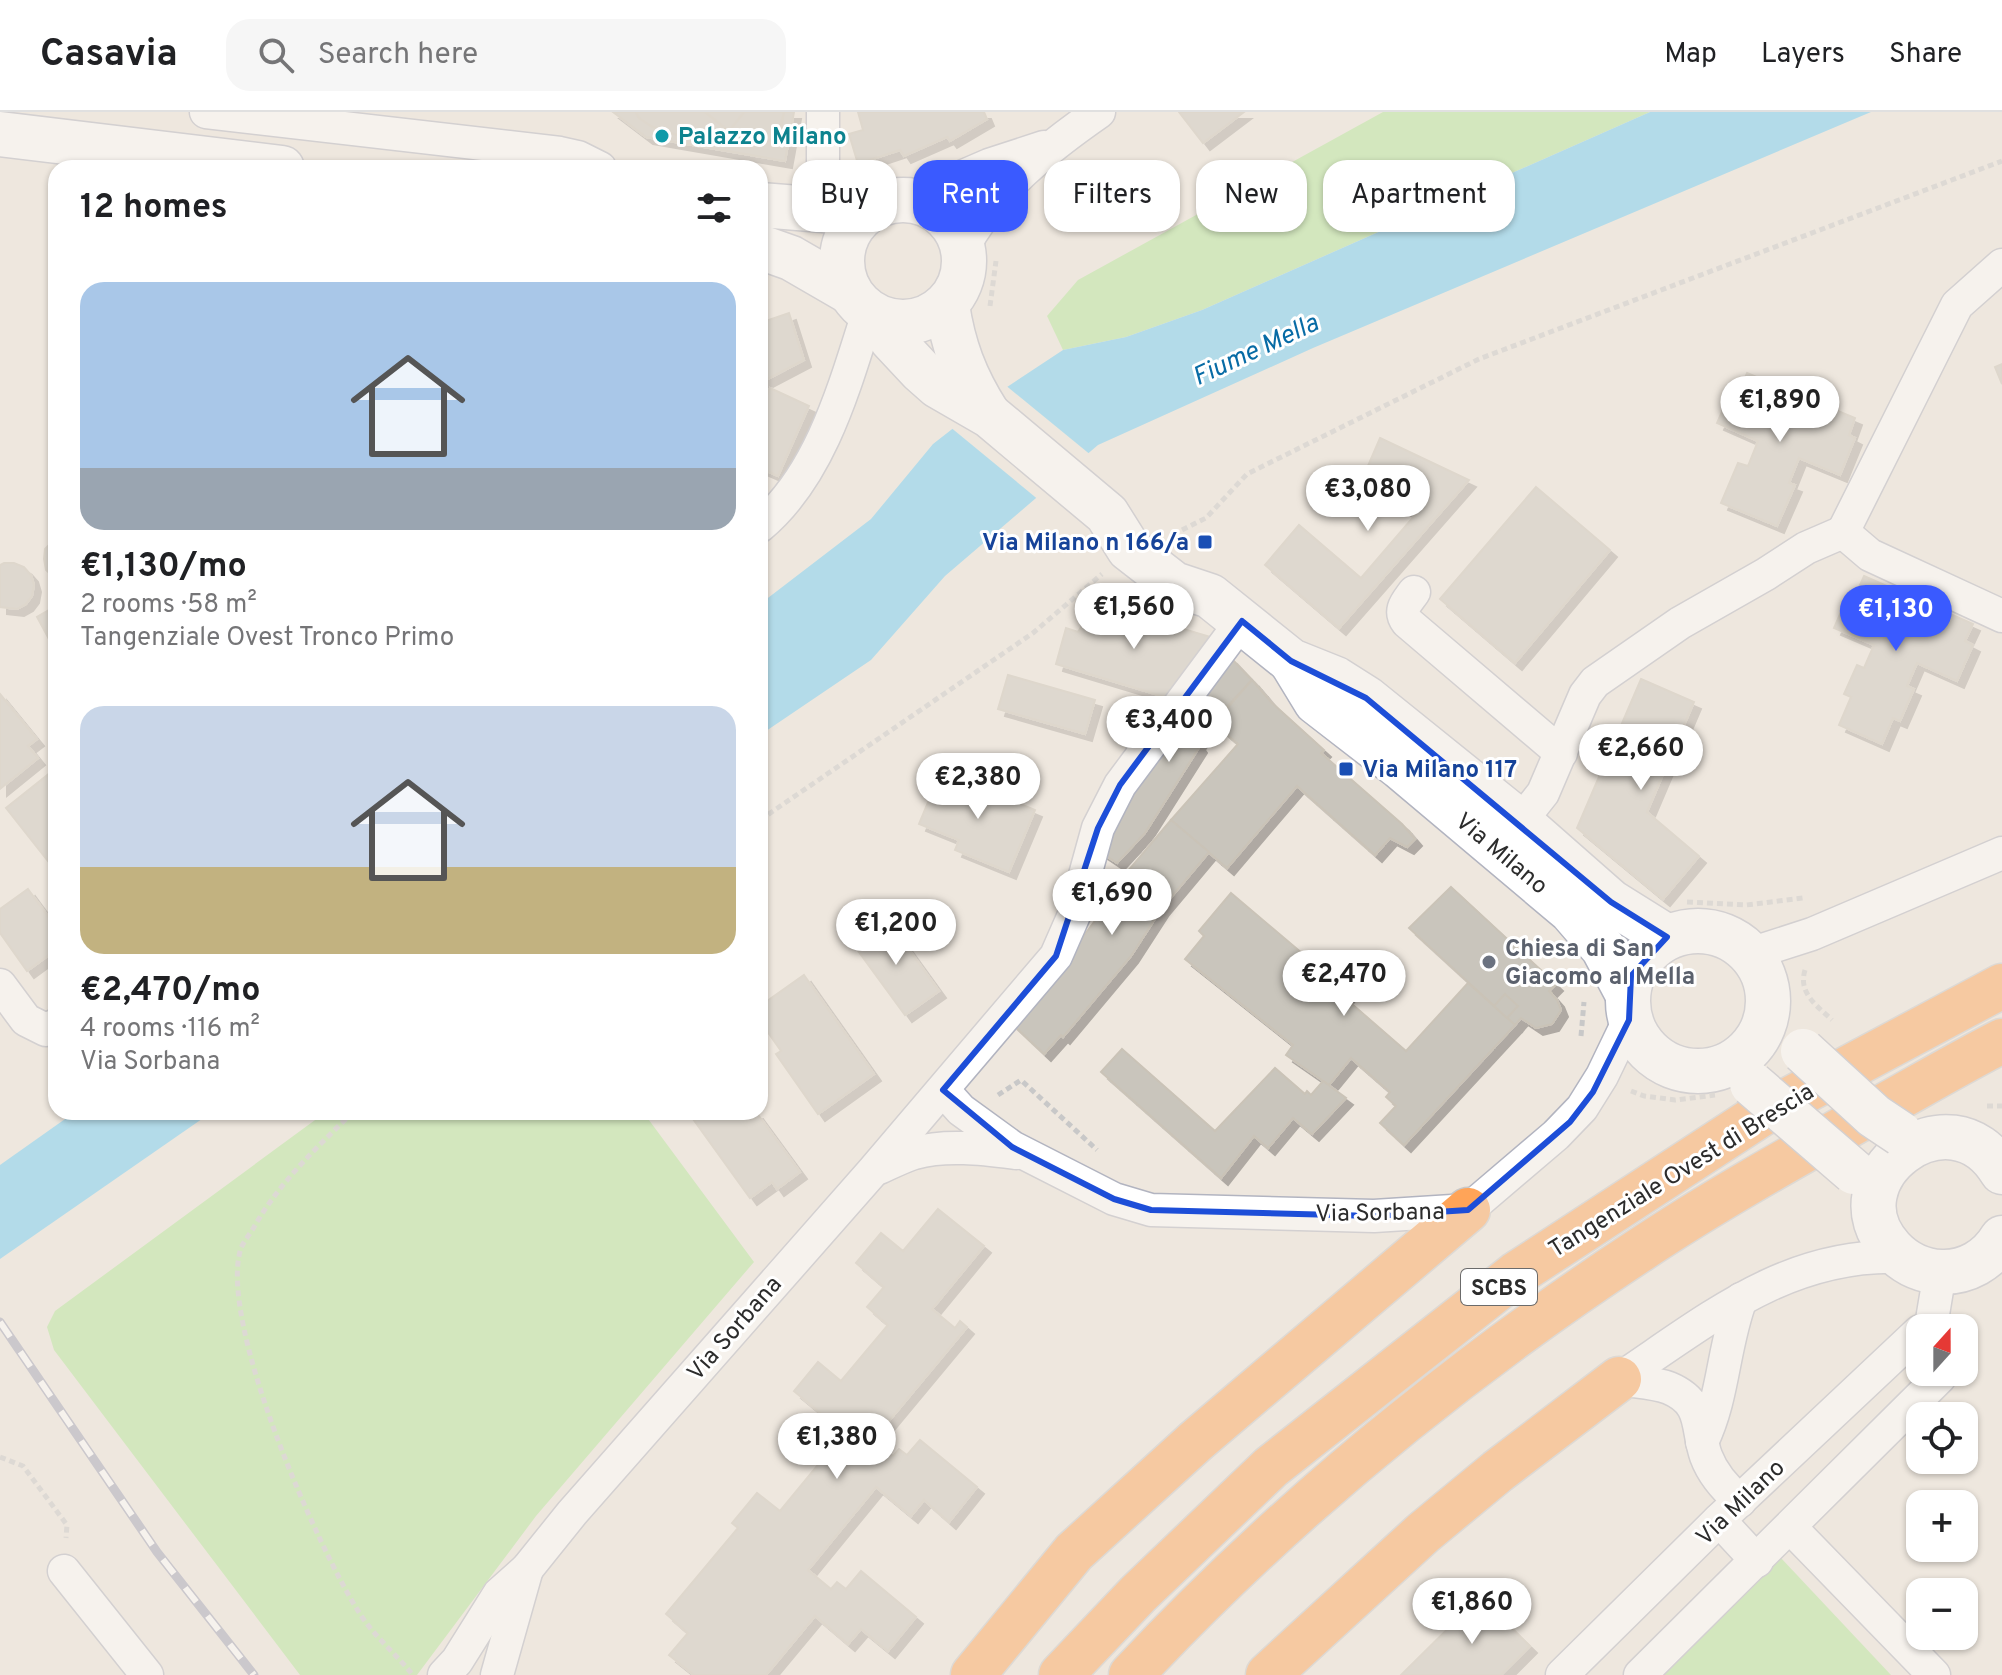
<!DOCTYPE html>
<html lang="en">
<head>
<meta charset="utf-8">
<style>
	:root { --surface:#fff; --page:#f6f6f6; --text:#202124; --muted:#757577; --line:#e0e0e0; --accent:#3a5aff }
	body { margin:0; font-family:Overpass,sans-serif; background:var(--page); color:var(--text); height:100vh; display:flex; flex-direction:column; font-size:30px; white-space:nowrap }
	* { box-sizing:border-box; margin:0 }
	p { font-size:26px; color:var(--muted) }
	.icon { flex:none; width:44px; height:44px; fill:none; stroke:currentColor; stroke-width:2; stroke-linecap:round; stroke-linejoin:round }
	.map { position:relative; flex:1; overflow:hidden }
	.details { position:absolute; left:48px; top:48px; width:720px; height:960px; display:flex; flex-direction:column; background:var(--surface); border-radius:24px; box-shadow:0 2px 6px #0004 }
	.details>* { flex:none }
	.guide { position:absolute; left:792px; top:48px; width:760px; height:72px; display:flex; gap:16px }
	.needle { width:52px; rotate:21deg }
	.buttons { position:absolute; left:1906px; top:1202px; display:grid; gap:16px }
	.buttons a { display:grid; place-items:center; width:72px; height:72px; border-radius:16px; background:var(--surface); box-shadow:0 2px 6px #0004; font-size:40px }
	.price { position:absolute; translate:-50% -68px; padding:0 18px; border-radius:28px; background:#fff; color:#222; font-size:26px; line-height:52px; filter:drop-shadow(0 2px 4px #0008) }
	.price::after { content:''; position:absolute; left:50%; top:48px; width:24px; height:18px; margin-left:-12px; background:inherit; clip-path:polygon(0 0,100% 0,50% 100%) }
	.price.on { background:var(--accent); color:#fff }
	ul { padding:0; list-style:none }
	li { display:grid; align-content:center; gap:16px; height:424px; padding:0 32px }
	li span { display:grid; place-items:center; height:248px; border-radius:24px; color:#555 }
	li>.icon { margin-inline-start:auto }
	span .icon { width:144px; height:144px; fill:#fffc; stroke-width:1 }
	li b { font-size:34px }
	h2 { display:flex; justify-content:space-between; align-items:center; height:96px; padding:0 32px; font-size:34px }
	.chip { padding:0 28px; border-radius:24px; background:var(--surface); box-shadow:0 2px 6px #0004; font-size:28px; line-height:72px }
	.chip.on { background:var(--accent); color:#fff }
	header { display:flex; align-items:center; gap:48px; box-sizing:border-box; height:112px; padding:0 40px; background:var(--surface); border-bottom:2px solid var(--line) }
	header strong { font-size:38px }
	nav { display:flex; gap:44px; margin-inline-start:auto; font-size:28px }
	.search { width:560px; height:72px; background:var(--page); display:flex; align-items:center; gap:20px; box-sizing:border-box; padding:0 28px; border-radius:24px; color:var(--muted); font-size:30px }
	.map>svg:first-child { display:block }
	.green { fill:#b1e798 }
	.water { fill:#6ccdf5 }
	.pier { fill:#eee7de }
	.building { fill:#c9c5bc; stroke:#cac3b7; stroke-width:2; filter:url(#shadow) }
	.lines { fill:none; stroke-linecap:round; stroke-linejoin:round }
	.street-casing { stroke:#b2b4c0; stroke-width:35 }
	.secondary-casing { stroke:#b2b4c0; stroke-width:47 }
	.highway-casing { stroke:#c8c8c8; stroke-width:47 }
	.path { stroke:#c8c8c8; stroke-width:5; stroke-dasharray:6 4; stroke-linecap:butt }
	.street { stroke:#fff; stroke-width:32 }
	.secondary { stroke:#fff; stroke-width:44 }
	.highway { stroke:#ffa458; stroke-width:44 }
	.rail-casing { stroke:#a0a2b7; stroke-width:9 }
	.rail { stroke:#fff; stroke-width:6; stroke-dasharray:18; stroke-linecap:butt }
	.secondary-bridge-casing { stroke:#b2b4c0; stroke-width:47; stroke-linecap:butt }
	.secondary-bridge { stroke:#fff; stroke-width:44 }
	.marked { fill:none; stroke:#1d4ed8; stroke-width:6; stroke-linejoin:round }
	.culture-dot { fill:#0f9aa8; stroke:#fff; stroke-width:3 }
	.transit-dot { fill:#1a4fb4; stroke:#fff; stroke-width:3 }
	.worship-dot { fill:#6b7280; stroke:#fff; stroke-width:3 }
	.labels { text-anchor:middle; stroke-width:6; stroke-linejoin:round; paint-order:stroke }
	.shield { fill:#fff; stroke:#6b6b6b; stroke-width:2 }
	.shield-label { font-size:22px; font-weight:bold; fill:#2c2c2c }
	.culture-label { font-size:24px; font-weight:bold; fill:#0d838f; stroke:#fff; text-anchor:start }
	.transit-label { font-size:24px; font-weight:bold; fill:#164399; stroke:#fff; text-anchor:end }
	.street-label { font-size:24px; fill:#2c2c2c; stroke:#fff }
	.worship-label { font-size:24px; font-weight:bold; fill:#5b616d; stroke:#fff; text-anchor:start }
	.water-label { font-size:26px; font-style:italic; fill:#076ba5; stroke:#fff }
</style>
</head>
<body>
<header>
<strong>Casavia</strong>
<div class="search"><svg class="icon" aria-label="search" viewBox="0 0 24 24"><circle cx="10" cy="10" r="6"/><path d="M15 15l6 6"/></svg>Search here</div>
<nav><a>Map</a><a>Layers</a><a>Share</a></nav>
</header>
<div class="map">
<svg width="2002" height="1563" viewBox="0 0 2002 1563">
	<defs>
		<filter id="shadow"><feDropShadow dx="7" dy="7" stdDeviation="0" flood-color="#0004"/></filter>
	</defs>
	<rect width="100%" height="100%" fill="#eee7de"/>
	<g class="green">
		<path d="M 1383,0 L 1650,0 L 1202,198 L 1126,225 L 1063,238 L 1047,204 L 1078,168 Z"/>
		<path d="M 326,1000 L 643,1000 L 754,1150 L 536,1404 L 417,1563 L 300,1563 L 54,1238 L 47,1215 L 55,1199 Z"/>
		<path d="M 1781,1446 L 1891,1563 L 1661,1563 Z"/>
	</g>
	<g class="water">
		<path d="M 1650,0 L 1871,0 L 1313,236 L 1098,333 L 945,464 L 871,548 L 760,623 L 760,492 L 871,407 L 933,332 L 1001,279 L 1063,238 L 1126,225 L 1202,198 Z"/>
		<path d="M 75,1000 L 212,1000 L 0,1147 L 0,1053 Z"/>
	</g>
	<path class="pier" d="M 1004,272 L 1092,344 L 1040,389 L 949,314 Z"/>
	<g class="building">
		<path d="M 613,0 L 636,0 L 639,6 L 651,14 L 689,27 L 747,31 L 762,30 L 774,26 L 781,18 L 784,0 L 794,0 L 785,49 L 646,25 Z"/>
		<path d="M 636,0 L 705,0 L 729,19 L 744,0 L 784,0 L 778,23 L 768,29 L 747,31 L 689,27 L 651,14 L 639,6 Z"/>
		<path d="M 705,0 L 744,0 L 729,19 Z"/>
		<path d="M 858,0 L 984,0 L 987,7 L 950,29 L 947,25 L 904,44 L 900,38 L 858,52 L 849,22 L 863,18 Z"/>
		<path d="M 1179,0 L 1244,0 L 1203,31 Z"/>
		<path d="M 789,201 L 804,248 L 760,271 L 760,211 Z"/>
		<path d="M 2002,252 L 2002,272 L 1995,255 Z"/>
		<path d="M 1747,261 L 1855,306 L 1849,323 L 1855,326 L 1840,363 L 1799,346 L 1789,371 L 1795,373 L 1777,414 L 1721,391 L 1738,351 L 1748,354 L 1758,329 L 1717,311 L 1733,275 L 1740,278 Z"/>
		<path d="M 770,276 L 809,294 L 778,364 L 760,356 L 760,297 Z"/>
		<path d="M 1380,326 L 1469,368 L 1339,516 L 1265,453 L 1299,413 L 1361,466 L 1416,402 L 1358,377 Z"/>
		<path d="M 1536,375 L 1610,438 L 1515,551 L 1440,487 Z"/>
		<path d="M 56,426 L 56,467 L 46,458 L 44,447 L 45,437 Z"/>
		<path d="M 4,451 L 14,451 L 24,455 L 31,463 L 34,473 L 32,484 L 26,492 L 17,497 L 0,495 L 0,453 Z"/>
		<path d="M 1864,464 L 1973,512 L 1965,529 L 1973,533 L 1957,569 L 1917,551 L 1907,574 L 1914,577 L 1900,609 L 1893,606 L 1882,632 L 1839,613 L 1851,585 L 1844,582 L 1857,553 L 1864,556 L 1874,533 L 1834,516 L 1850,479 L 1856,482 Z"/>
		<path d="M 1096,491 L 1214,526 L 1175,588 L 1056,552 L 1066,516 L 1078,520 Z"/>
		<path d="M 56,494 L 56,540 L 37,505 Z"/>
		<path d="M 1230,545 L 1252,568 L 1213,610 L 1198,631 L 1200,634 L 1145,721 L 1117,751 L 1096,737 L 1117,692 Z"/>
		<path d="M 1008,563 L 1095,588 L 1085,622 L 998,597 Z"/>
		<path d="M 1641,567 L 1694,590 L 1647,700 L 1699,744 L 1663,787 L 1577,716 Z"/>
		<path d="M 1252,568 L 1271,590 L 1324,638 L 1321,641 L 1402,712 L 1415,727 L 1407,735 L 1390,726 L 1375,743 L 1297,674 L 1227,756 L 1171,708 L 1238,632 L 1214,611 Z"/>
		<path d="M 0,582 L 37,627 L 28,634 L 38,646 L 0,677 Z"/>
		<path d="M 56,656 L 56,743 L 48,749 L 6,696 Z"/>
		<path d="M 941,659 L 1035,698 L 1009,760 L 955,738 L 959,728 L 919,712 Z"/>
		<path d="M 1171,708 L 1209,740 L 1162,796 L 1131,844 L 1063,925 L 1061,923 L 1044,942 L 1011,911 L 1043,878 L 1106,794 L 1127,760 Z"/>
		<path d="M 1451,775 L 1556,872 L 1549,879 L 1557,888 L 1561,898 L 1552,912 L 1536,916 L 1521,906 L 1515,913 L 1409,816 Z"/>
		<path d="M 28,777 L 56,815 L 56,853 L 49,843 L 27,859 L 0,821 L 0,797 Z"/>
		<path d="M 1231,781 L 1349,881 L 1345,886 L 1406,939 L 1468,871 L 1515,913 L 1404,1033 L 1380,1011 L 1396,994 L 1386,985 L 1390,980 L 1351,946 L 1329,973 L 1286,943 L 1293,933 L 1185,847 L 1204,824 L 1199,819 Z"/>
		<path d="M 887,807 L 939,879 L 905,903 L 853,832 Z"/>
		<path d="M 804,863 L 874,962 L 818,1002 L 776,942 L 781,939 L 760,909 L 760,894 Z"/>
		<path d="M 1505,882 L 1518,894 L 1507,906 L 1494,894 Z"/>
		<path d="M 1122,937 L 1215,1019 L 1275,956 L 1305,982 L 1307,979 L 1311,983 L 1323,969 L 1346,986 L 1312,1022 L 1293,1006 L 1268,1036 L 1254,1024 L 1221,1066 L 1101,960 Z"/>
		<path d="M 688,1000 L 756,1000 L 800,1060 L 777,1077 L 772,1070 L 750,1086 Z"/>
		<path d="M 938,1097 L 984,1134 L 932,1197 L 955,1216 L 960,1209 L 967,1215 L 873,1328 L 893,1344 L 899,1337 L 907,1343 L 920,1328 L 977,1375 L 949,1410 L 924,1388 L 911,1404 L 876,1375 L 808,1458 L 831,1477 L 837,1470 L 846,1477 L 861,1459 L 916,1505 L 888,1539 L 861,1517 L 848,1532 L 815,1504 L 766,1563 L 694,1563 L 669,1543 L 688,1521 L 666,1502 L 738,1416 L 732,1411 L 757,1381 L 780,1399 L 827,1342 L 806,1326 L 824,1304 L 794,1279 L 818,1250 L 841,1269 L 888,1213 L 867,1195 L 884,1175 L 856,1151 L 881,1121 L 903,1139 Z"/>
		<path d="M 1480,1485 L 1530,1534 L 1501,1563 L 1401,1563 Z"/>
	</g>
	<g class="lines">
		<g class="street-casing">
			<g id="street">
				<path d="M 206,0 L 560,41 L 578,45 L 600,56"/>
				<path d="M 823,0 L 823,98"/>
				<path d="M 911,88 L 938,80 L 945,72 L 989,53 L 1044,35"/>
				<path d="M 963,136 C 993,79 1047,36 1099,0"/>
				<path d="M 760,414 C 821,363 845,273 868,201"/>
				<path d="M 1843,420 L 1957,193 L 2002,153"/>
				<path d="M 1843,420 L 1870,443 L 2002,504"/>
				<path d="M 1414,480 C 1407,490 1398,498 1407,510 L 1561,641"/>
				<path d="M 1520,710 L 1543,681 L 1585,583 L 1595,570 L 1680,511 L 1766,462 L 1806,436 L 1843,420"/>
				<path d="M 1750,842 L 1812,822 L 2002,741"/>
				<path d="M 0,873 L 26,908 L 46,918 L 56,913"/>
				<path d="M 943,978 L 961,998 L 1012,1035 L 1114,1087 L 1151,1098 L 1374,1104 L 1468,1098 L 1556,1023 L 1582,996 L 1602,964 L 1629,908"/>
				<path d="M 879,1056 C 890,1051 902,1045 914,1041 C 947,1032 984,1037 1016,1041"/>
				<path d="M 1936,1216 L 1932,1208 L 1940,1160"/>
				<path d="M 1619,1267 C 1709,1207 1787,1141 1901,1145"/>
				<path d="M 1619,1267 C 1636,1270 1654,1270 1669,1276 C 1705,1291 1696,1316 1706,1344 C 1713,1363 1726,1377 1740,1389"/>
				<path d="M 1702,1330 C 1724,1285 1723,1234 1741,1187"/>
				<path d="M 1719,1408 L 1757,1449"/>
				<path d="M 1791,1416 L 1934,1563"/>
				<path d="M 64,1459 L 147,1563"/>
				<path d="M 444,1563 L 457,1549 L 499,1482 L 527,1457 L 572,1401 L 873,1059 L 1056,844 L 1074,803 L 1098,716 L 1120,673 L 1242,509"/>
				<path d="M 497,1563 L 527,1457"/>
				<path d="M 1562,1563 L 1719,1408 L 1920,1219"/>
				<path d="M 1640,1563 L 1940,1265 L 1941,1260"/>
			</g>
		</g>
		<g class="secondary-casing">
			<g id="secondary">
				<path d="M 0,22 L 282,56"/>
				<circle cx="903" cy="149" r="61"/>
				<path d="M 760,93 L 848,100 L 868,98"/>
				<path d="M 760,135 L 791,146 L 848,179"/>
				<path d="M 947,193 C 953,234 965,266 988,302"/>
				<path d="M 879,206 L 892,228 L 921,259 L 938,274 L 990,304 L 1107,402 L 1129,437 L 1174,472 L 1210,484 L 1291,549 L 1336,567 L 1366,586 L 1520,710 L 1611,790 L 1667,825"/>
				<path d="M 1291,549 L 1316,590 L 1400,655 L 1571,799 L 1603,836 L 1627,881"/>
				<circle cx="1698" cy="889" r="70"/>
				<path d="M 2002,1060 C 1950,973 1827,1068 1892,1137 C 1905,1151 1922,1159 1941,1160 C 1966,1161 1989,1148 2002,1126"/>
			</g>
		</g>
		<g class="highway-casing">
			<g id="highway">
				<path d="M 973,1563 L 1074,1440 L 1196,1329 L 1468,1098"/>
				<path d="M 1061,1563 L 1138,1482 L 1271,1355 L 1516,1162 L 1760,1003 L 2002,874"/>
				<path d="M 1131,1563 C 1282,1402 1456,1259 1640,1138 C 1712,1090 1789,1047 1864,1005 C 1910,980 1955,953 2002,929"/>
				<path d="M 1268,1563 L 1423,1421 L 1498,1359 L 1619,1267"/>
			</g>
		</g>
		<g class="path">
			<path d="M 990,194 L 996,149"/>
			<path d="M 1182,418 L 1206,406 L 1247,362 L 1479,247 L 2002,49"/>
			<path d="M 760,708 L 1033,521 L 1102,462"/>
			<path d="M 1687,790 L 1746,793 L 1803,786 L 1803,789"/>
			<path d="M 1805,858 C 1798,881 1816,893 1832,908"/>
			<path d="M 1581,924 L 1584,890"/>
			<path d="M 1631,979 L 1644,984 L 1675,988 L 1715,983"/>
			<path d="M 998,983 L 1021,968 L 1097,1038"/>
			<path d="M 1987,994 L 2002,994"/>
			<path d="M 353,1000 C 317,1035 279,1071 254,1115 C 250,1122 244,1129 241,1136 C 217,1209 318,1437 360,1502 C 374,1524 396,1542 412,1562"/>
			<path d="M 0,1345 L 23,1354 L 67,1413 L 66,1426"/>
		</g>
		<use href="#street" class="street"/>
		<use href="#secondary" class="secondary"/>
		<use href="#highway" class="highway"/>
		<g class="rail-casing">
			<path id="rail" d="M 0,1210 L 157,1440 L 254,1563"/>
		</g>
		<use href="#rail" class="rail"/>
		<g class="secondary-bridge-casing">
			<g id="secondary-bridge">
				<path d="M 1803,939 L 1874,1004 L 1901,1022"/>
				<path d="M 1752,972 L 1854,1060"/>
			</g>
		</g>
		<use href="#secondary-bridge" class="secondary-bridge"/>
	</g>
	<path d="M0 0H2002V1563H0ZM 1242,509 L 1291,549 L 1366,586 L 1611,790 L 1667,825 L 1631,864 L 1629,908 L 1593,980 L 1570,1010 L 1468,1098 L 1374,1104 L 1151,1098 L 1114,1087 L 1012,1035 L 943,978 L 1056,844 L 1098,716 L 1120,673 Z" fill="#eee7de" fill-opacity=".55" fill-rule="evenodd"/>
	<path class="marked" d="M 1242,509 L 1291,549 L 1366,586 L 1611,790 L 1667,825 L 1631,864 L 1629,908 L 1593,980 L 1570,1010 L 1468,1098 L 1374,1104 L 1151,1098 L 1114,1087 L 1012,1035 L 943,978 L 1056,844 L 1098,716 L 1120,673 Z"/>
	<circle class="culture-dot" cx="662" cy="24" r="8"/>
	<g class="transit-dot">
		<rect x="1197" y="422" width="16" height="16" rx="4"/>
		<rect x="1338" y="649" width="16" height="16" rx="4"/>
	</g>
	<circle class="worship-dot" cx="1489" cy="850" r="8"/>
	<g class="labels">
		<rect class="shield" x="1461" y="1157" width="76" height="36" rx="6"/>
		<g class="shield-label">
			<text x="1499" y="1183">SCBS</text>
		</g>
		<g class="culture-label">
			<text x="678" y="32">Palazzo Milano</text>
		</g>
		<g class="transit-label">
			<text x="1189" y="438">Via Milano n 166/a</text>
			<text x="1362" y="665" text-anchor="start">Via Milano 117</text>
		</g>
		<g class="street-label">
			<text transform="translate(1502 741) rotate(40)" y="8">Via Milano</text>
			<text transform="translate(1681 1058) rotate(-32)" y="8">Tangenziale Ovest di Brescia</text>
			<text transform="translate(1380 1100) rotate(-1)" y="8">Via Sorbana</text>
			<text transform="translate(734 1216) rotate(-49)" y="8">Via Sorbana</text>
			<text transform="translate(1740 1390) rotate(-44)" y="8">Via Milano</text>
		</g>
		<g class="worship-label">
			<text x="1505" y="844">Chiesa di San<tspan x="1505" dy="28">Giacomo al Mella</tspan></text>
		</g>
		<g class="water-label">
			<text transform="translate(1255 237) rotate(-25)" y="9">Fiume Mella</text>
		</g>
	</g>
</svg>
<div class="buttons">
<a><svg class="needle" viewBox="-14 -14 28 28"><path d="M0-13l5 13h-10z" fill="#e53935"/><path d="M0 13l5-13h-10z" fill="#757577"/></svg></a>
<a><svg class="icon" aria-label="locate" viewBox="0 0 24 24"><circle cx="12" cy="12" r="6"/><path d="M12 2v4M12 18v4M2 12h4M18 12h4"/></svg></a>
<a>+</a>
<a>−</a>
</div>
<b class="price" style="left:1780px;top:332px">€1,890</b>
<b class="price" style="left:1368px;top:421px">€3,080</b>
<b class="price" style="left:1134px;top:539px">€1,560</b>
<b class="price on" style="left:1896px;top:541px">€1,130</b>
<b class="price" style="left:1169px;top:652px">€3,400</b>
<b class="price" style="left:1641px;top:680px">€2,660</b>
<b class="price" style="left:978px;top:709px">€2,380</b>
<b class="price" style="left:1112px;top:825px">€1,690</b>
<b class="price" style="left:896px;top:855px">€1,200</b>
<b class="price" style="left:1344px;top:906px">€2,470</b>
<b class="price" style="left:837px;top:1369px">€1,380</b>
<b class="price" style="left:1472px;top:1534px">€1,860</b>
<div class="guide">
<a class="chip">Buy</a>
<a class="chip on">Rent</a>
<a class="chip">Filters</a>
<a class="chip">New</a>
<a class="chip">Apartment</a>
</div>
<section class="details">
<h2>12 homes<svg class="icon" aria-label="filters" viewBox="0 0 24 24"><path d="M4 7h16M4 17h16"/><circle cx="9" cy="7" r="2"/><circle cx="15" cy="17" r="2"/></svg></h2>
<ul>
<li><span style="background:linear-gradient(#a9c7e8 75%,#9aa5b1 0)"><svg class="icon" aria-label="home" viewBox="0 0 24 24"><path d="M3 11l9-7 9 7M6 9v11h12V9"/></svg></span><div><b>€1,130/mo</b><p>2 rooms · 58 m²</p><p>Tangenziale Ovest Tronco Primo</p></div></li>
<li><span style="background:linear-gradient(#c9d6e8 65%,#c2b280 0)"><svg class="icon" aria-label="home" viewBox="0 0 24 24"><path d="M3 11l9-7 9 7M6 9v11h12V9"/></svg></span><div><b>€2,470/mo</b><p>4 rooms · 116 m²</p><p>Via Sorbana</p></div></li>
</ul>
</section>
</div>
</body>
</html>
